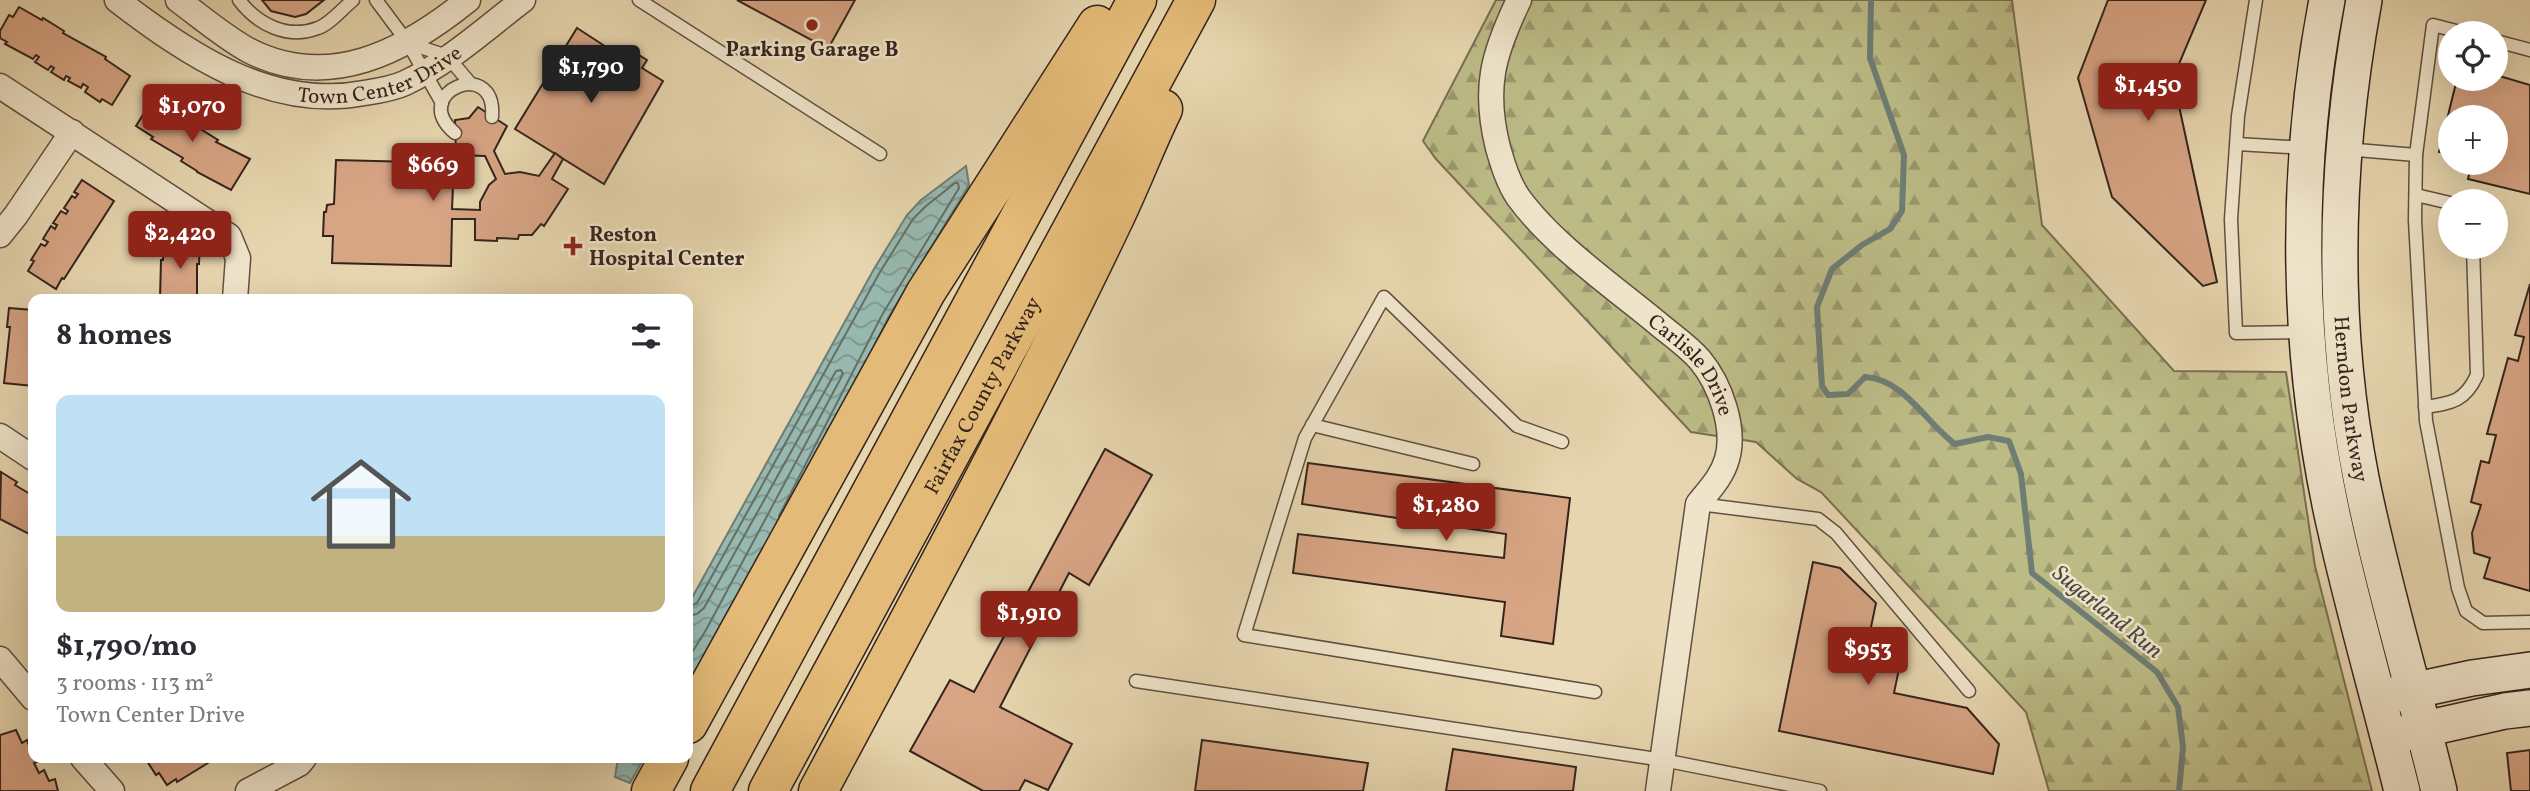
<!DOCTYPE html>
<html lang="en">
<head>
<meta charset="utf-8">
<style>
	:root { --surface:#fff; --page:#f7f7f7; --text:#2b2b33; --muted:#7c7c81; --accent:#8f2418 }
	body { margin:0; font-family:Vollkorn,serif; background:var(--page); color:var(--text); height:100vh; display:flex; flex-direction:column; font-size:26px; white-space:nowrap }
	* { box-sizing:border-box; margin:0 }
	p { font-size:23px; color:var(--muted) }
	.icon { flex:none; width:38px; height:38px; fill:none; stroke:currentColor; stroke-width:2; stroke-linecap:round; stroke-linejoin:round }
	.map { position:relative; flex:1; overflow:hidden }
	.drawer { position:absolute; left:28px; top:294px; width:665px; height:469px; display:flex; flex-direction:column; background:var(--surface); border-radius:14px; box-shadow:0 7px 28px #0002 }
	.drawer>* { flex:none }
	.controls { position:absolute; left:2438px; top:21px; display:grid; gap:14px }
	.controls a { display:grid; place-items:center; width:70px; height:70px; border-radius:50%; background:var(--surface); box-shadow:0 7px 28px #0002; font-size:35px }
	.price { position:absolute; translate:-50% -60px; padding:0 16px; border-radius:7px; background:var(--accent); color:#fff; font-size:23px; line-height:46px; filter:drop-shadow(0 2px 4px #0008) }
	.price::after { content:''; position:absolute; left:50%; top:42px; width:21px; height:16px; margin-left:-10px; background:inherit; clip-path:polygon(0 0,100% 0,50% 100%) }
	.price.selected { background:#222; color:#fff }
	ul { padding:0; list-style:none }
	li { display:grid; align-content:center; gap:14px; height:371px; padding:0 28px }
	li span { display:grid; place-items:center; height:217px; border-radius:14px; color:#555 }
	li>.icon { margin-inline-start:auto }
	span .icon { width:126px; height:126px; fill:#fffc; stroke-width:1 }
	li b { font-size:30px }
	h2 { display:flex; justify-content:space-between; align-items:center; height:84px; padding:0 28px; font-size:30px }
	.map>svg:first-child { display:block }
	.forest { fill:url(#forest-firs); stroke:#787052; stroke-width:2 }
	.water { fill:url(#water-waves); stroke:#6f7d75; stroke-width:2 }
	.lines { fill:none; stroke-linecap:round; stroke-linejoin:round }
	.shore { stroke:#666e66; stroke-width:2 }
	.stream { stroke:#6f7d75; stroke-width:6 }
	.building { fill:#d7a484; stroke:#34241d; stroke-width:2 }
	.lane-casing { stroke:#605041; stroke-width:15 }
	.street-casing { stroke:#605041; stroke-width:27 }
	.secondary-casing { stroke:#34241d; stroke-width:38 }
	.highway-casing { stroke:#34241d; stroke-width:41 }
	.lane { stroke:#efe4ca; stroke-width:12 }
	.street { stroke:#efe4ca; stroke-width:24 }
	.secondary { stroke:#efe4ca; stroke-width:35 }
	.highway { stroke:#e3ba77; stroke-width:38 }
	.poi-dot { fill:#8f2418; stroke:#efe4ca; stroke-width:2.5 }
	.labels { text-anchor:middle; stroke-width:5; stroke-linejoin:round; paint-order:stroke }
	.poi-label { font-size:21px; font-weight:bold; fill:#34241d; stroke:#efe4ca }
	.street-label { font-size:21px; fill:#34241d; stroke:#efe4ca }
	.water-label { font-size:23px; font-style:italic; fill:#4d4942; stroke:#efe4ca }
</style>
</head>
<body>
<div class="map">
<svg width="2530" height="791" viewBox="0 0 2530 791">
	<defs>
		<pattern id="forest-firs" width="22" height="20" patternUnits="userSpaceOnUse" patternTransform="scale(1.75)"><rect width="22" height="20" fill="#bcbb86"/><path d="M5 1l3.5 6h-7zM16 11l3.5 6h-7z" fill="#9a986d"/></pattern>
		<pattern id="water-waves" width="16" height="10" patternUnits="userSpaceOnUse" patternTransform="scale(1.75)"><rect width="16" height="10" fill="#97b8af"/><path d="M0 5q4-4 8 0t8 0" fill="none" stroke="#7c958e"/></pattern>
	</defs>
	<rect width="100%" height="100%" fill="#e6d5ae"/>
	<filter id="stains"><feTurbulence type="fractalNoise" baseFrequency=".00286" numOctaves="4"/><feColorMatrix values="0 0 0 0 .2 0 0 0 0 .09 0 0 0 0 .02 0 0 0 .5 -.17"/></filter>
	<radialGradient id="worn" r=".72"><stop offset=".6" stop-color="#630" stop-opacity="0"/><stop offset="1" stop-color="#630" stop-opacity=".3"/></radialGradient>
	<path class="forest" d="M 1496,0 L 2012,0 L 2042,225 L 2174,371 L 2286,372 L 2315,566 L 2372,791 L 2049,791 L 2026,712 L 1821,492 L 1797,479 L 1756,442 L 1691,432 L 1436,159 L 1423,141 Z"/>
	<g class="water">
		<path d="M 966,166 L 969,185 L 888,318 L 831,433 L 688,687 L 688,605 L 874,269 L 907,215 L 921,200 Z"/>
		<path d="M 618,758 L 644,758 L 630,783 L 615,777 Z"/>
	</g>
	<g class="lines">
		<g class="shore">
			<path d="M 688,607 L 697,603 L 880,272 L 913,219 L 926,206 L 955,183 L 958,183 L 959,188 L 882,315 L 779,516"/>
			<path d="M 688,616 L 697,614 L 704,608 L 836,371 L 841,370 L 843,374 L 706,630 L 688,659"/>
		</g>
		<path class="stream" d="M 1871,0 L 1870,58 L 1904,155 L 1902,211 L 1890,229 L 1862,245 L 1832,269 L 1817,307 L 1822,386 L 1828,395 L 1848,394 L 1865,377 C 1904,379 1926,423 1955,444 L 1988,437 L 2009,441 L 2021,474 L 2032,573 L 2157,672 L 2178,707 L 2183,747 L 2179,791"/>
	</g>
	<g class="building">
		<path d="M 262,0 L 324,0 L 306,14 L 295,17 L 271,11 Z"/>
		<path d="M 737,0 L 855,0 L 828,49 Z"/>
		<path d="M 2108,0 L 2206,0 L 2173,78 L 2217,282 L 2203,286 L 2112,197 L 2078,78 Z"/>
		<path d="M 19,7 L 42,20 L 43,18 L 64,31 L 63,33 L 106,57 L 105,59 L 130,76 L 112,105 L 102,99 L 100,102 L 85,92 L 88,87 L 83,84 L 81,88 L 68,81 L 70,78 L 66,76 L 64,80 L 51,72 L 54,68 L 51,66 L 48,70 L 35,62 L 39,57 L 36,55 L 33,59 L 5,44 L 7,42 L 0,38 L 0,31 L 9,15 L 13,17 Z"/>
		<path d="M 577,28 L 614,52 L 618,47 L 626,47 L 647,60 L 642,68 L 663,81 L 604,184 L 515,129 Z"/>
		<path d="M 2496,75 L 2530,85 L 2530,194 L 2468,179 L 2470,170 L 2450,163 L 2496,163 L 2496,117 L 2450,117 L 2450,154 L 2439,152 L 2457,79 L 2496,79 Z"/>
		<path d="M 155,96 L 187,118 L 186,120 L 218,140 L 216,142 L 250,159 L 231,190 L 197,172 L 197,171 L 181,161 L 183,158 L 151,139 L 153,137 L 136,126 Z"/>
		<path d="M 478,107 L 507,126 L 494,151 L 505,174 L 520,172 L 539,176 L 555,153 L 563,159 L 552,179 L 568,189 L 544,226 L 541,224 L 532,235 L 519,235 L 518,239 L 497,238 L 497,241 L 475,240 L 475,219 L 452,219 L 451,266 L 332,263 L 333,236 L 323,236 L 324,212 L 326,212 L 327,205 L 334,204 L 336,160 L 454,163 L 452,209 L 480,210 L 480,202 L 489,185 L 496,179 L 485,156 L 456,155 L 455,120 L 469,118 Z"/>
		<path d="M 82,180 L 114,201 L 64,279 L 62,278 L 56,289 L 28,271 L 34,261 L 31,260 L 41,244 L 45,246 L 48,242 L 43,239 L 51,226 L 55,229 L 57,225 L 53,223 L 61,211 L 66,214 L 68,211 L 64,208 L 72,196 L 75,198 L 78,194 L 74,192 Z"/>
		<path d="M 164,242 L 200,244 L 199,264 L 197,264 L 197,299 L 160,298 L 161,260 L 163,260 Z"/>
		<path d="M 2530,284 L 2530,591 L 2484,578 L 2490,558 L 2474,553 L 2472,533 L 2481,505 L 2471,502 L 2481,461 L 2489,463 L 2496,435 L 2487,434 L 2508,358 L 2518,361 L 2524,337 L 2515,335 Z"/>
		<path d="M 9,308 L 33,310 L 33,386 L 4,383 L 10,327 L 7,327 Z"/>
		<path d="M 1105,449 L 1152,475 L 1089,585 L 1069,573 L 1000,707 L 1072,744 L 1048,790 L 1025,780 L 1019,791 L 983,791 L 910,751 L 950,680 L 974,692 Z"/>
		<path d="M 1308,463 L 1570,498 L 1553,644 L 1501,636 L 1505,602 L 1293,573 L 1298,534 L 1504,558 L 1506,534 L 1302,504 Z"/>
		<path d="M 1,472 L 17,482 L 15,485 L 30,494 L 33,493 L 33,531 L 31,535 L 0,519 Z"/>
		<path d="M 1813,562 L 1840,568 L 1876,603 L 1865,656 L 1900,664 L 1894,693 L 1967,708 L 1999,744 L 1993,774 L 1779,731 Z"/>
		<path d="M 16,730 L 22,743 L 27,740 L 33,758 L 37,762 L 34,763 L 39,773 L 44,770 L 49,781 L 55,779 L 58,791 L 0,791 L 0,735 Z"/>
		<path d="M 1202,740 L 1368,763 L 1363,791 L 1195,791 Z"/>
		<path d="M 1453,749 L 1576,767 L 1573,791 L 1446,791 Z"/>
		<path d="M 2530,750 L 2530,791 L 2511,791 L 2507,753 Z"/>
		<path d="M 145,758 L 212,758 L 207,761 L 208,763 L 177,782 L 176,779 L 167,785 L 159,773 L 156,775 Z"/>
	</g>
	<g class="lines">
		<g class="lane-casing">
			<g id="lane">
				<path d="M 239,0 C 257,24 287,40 318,28 C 330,24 343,8 353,0"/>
				<path d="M 376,0 L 408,43 L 442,103"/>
				<path d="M 639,0 L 880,154"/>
				<path d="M 2256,0 L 2238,116 L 2231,219 L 2236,333 L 2303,332"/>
				<path d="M 2464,33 L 2433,25 L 2416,155 L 2415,220 L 2426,421 L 2458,588 L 2466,611 L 2483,623 L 2530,622"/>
				<path d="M 2496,41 L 2530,50"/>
				<path d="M 408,43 L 447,56 L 470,83"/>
				<path d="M 455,133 C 407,93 497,55 492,117"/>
				<path d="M 2237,144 L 2306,148"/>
				<path d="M 2345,149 L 2416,155"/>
				<path d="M 2416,195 L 2450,203"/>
				<path d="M 2425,407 C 2453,403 2465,401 2477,375 L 2473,247"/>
				<path d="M 1312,425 L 1473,464"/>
				<path d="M 1562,442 L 1517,426 L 1384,297 L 1305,438 L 1244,635 L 1595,692"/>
				<path d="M 1699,504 L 1818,519 L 1836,533 L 1969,691"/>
				<path d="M 1136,681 L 1663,760 L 1820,791"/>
			</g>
		</g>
		<g class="street-casing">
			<g id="street">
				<path id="s1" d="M 117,0 C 187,54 271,111 364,93 C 377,91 392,89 405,83 C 448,63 485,29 523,0"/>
				<path d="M 178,0 C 201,17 223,36 248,50 C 329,92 405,51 468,0"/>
				<path id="s2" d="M 1519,0 C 1493,54 1483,88 1498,148 C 1503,165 1508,182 1518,197 C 1551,243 1611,285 1656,322 C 1670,334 1687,345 1700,360 C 1720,384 1736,428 1727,459 C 1722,477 1709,490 1698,504 L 1658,791"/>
				<path d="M 0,86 L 229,236 L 238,258 L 235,299"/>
				<path d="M 0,235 L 16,215 L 72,132"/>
				<path d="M 0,436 L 33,458"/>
				<path d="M 0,659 L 33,698"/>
				<path d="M 83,758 L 112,791"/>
				<path d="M 248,791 L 299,764 L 304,758"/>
			</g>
		</g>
		<g class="secondary-casing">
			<g id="secondary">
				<path d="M 2327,0 C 2294,172 2296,352 2334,523 C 2354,613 2380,702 2402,791"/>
				<path id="s3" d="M 2364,0 C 2335,158 2330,320 2361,478 C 2382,583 2414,687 2439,791"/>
				<path d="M 2393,695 L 2472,678 L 2530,670"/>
				<path d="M 2402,734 L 2505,711 L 2530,708"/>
			</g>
		</g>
		<g class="highway-casing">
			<g id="highway">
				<path d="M 688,724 L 926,292 L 1097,25"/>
				<path d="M 651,791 L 669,758"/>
				<path d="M 710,791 L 1137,0"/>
				<path id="s4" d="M 768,791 L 1196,0"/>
				<path d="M 818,791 C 919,602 1021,414 1113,221 C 1131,184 1145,146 1163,109"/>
			</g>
		</g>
		<use href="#lane" class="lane"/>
		<use href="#street" class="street"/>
		<use href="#secondary" class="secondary"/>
		<use href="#highway" class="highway"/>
	</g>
	<g class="poi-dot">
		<circle cx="812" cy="25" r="7"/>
		<path d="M569.5 235.5h7v7h7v7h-7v7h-7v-7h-7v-7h7z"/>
	</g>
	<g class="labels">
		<g class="poi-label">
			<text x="812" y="56">Parking Garage B</text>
			<text x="589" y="241" text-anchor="start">Reston<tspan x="589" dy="24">Hospital Center</tspan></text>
		</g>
		<g class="street-label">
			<text dy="7" stroke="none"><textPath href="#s1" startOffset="292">Town Center Drive</textPath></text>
			<text dy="7" stroke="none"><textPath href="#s2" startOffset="450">Carlisle Drive</textPath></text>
			<text dy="7" stroke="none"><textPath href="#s4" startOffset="450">Fairfax County Parkway</textPath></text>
			<text dy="7" stroke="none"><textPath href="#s3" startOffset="401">Herndon Parkway</textPath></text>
		</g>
		<g class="water-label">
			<text transform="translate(2108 611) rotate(39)" y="8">Sugarland Run</text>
		</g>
	</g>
	<rect width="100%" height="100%" filter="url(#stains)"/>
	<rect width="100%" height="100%" fill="url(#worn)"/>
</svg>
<div class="controls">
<a><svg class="icon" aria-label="locate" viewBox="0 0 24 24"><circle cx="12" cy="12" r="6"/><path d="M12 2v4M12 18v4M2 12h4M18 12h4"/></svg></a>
<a>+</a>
<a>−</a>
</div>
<b class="price selected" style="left:591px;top:105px">$1,790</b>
<b class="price" style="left:2148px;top:123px">$1,450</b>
<b class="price" style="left:192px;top:144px">$1,070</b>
<b class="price" style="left:433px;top:203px">$669</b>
<b class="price" style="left:180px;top:271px">$2,420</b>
<b class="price" style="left:1446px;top:543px">$1,280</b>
<b class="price" style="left:1029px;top:651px">$1,910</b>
<b class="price" style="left:1868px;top:687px">$953</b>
<section class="drawer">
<h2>8 homes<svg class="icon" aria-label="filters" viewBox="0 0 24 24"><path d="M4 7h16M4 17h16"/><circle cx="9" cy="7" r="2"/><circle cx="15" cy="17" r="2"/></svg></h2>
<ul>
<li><span style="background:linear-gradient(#bfe0f5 65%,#c2b280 0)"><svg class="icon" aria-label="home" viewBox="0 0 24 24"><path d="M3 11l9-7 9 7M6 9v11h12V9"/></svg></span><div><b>$1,790/mo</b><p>3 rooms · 113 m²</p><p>Town Center Drive</p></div></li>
</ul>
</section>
</div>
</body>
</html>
